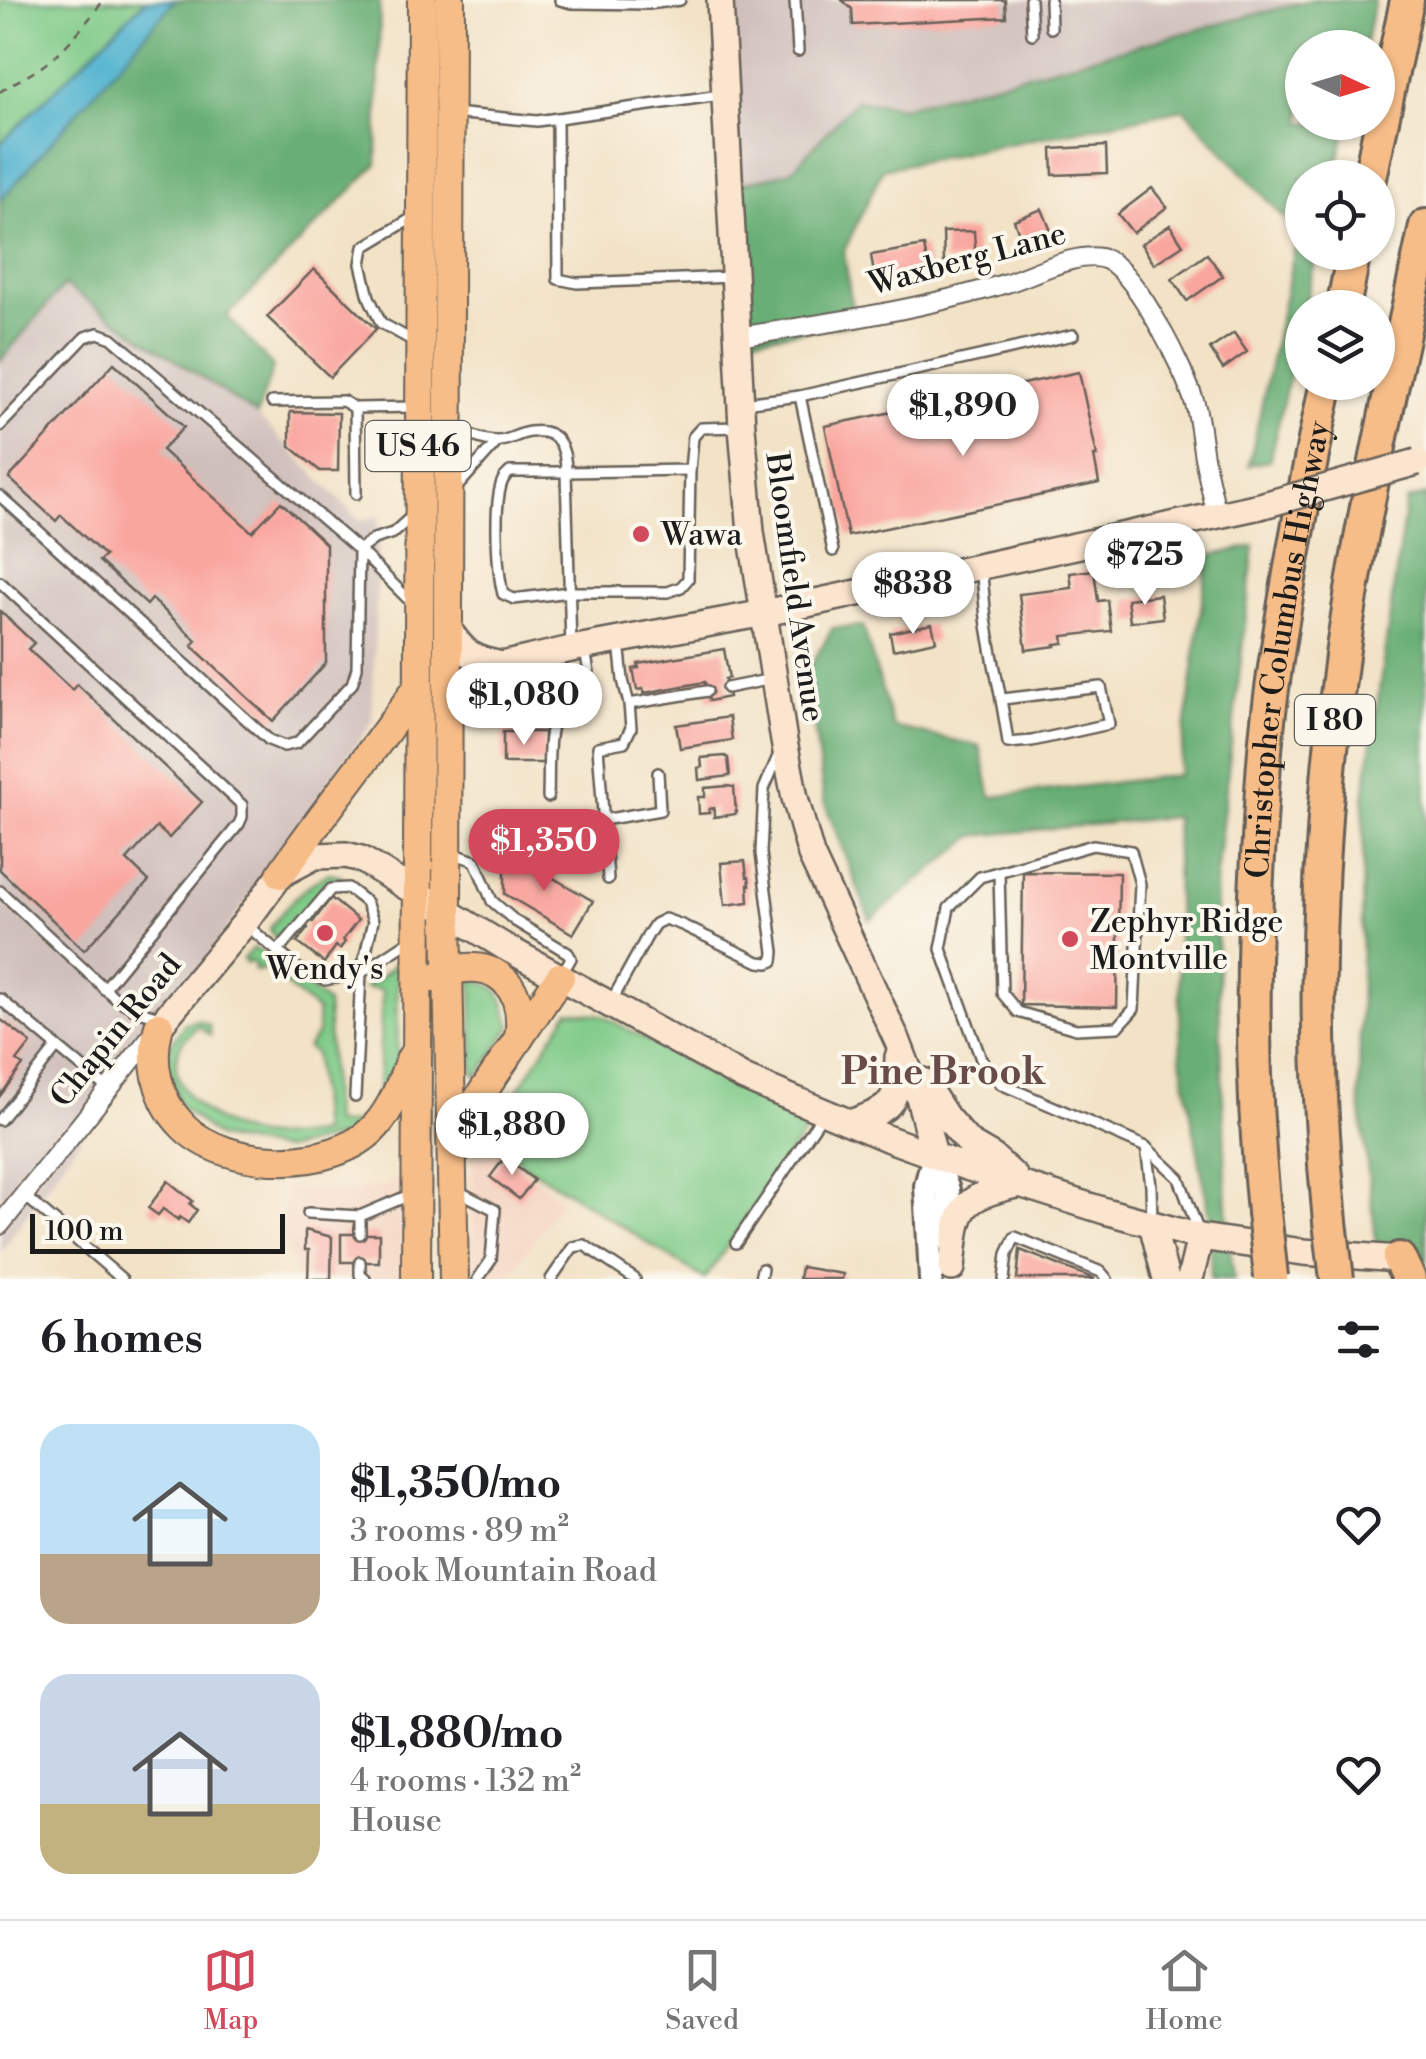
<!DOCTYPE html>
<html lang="en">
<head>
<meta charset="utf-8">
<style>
	:root { --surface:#fff; --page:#f6f6f6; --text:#202124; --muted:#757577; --line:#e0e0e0; --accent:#d1495b }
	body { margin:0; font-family:"Libre Bodoni",serif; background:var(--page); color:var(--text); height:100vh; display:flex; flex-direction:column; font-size:38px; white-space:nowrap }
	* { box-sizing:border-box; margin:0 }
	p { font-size:32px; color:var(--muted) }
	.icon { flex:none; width:55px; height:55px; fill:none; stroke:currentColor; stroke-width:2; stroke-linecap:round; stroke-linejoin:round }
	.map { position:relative; height:1279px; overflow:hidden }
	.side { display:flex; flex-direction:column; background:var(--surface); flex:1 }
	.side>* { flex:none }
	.needle { width:65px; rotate:94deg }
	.fabs { position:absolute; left:1285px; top:30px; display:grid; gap:20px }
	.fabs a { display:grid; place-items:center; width:110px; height:110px; border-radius:50%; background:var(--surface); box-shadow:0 2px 8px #0004; font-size:50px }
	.scale { position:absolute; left:30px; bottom:25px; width:255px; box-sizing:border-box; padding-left:10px; border:5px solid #1c1c1c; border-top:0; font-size:28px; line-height:35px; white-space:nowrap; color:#1c1c1c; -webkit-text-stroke:8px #fbf7ec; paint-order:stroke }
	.price { position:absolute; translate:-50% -85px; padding:0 22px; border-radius:35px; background:#fff; color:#222; font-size:32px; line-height:65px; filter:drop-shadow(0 2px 5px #0008) }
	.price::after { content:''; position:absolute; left:50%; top:60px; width:30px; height:22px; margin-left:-15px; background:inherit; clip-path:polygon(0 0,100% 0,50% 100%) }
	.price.selected { background:var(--accent); color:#fff }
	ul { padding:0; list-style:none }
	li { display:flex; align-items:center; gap:30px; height:250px; padding:0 40px }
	li span { display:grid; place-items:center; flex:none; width:280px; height:200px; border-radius:30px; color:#555 }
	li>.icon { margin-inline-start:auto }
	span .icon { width:120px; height:120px; fill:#fffc; stroke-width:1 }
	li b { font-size:42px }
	h2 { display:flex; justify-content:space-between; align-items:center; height:120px; padding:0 40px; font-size:42px }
	.menu { display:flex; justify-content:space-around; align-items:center; height:140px; border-top:2px solid var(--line); background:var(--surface); font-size:28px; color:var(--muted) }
	.menu a { display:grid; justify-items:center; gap:5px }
	.menu .selected { color:var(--accent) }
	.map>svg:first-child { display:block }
	.built { fill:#f4d3c0 }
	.industrial { fill:#d0c0bc }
	.green { fill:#7fca88; stroke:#4e7352; stroke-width:2.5 }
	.forest { fill:#67ae74; stroke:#426548; stroke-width:2.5 }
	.water { fill:#50b2cf; stroke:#366776; stroke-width:2.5 }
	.building { fill:#f9a69f }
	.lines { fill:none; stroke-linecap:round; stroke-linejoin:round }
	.service-casing { stroke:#676158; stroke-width:14 }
	.minor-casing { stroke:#676158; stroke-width:22 }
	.tertiary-casing { stroke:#676158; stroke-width:28 }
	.secondary-casing { stroke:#676158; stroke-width:30 }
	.trunk-casing { stroke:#676158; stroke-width:32 }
	.motorway-casing { stroke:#676158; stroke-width:38 }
	.path { stroke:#676158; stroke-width:2.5; stroke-dasharray:8 8; stroke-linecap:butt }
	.service { stroke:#fff; stroke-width:9 }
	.minor { stroke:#fff; stroke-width:18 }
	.tertiary { stroke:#fff; stroke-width:22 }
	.secondary { stroke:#fce5cf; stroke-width:25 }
	.trunk { stroke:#f7bd88; stroke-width:28 }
	.motorway { stroke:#f7bd88; stroke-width:32 }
	.secondary-bridge-casing { stroke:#676158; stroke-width:30; stroke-linecap:butt }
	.motorway-bridge-casing { stroke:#676158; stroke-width:38; stroke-linecap:butt }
	.secondary-bridge { stroke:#fce5cf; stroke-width:25 }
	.motorway-bridge { stroke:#f7bd88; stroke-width:32 }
	.poi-dot { fill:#d1495b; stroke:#fbf7ec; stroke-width:4 }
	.labels { text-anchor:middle; stroke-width:8; stroke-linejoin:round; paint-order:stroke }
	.shield { fill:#fbf7ec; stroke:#5f5e5a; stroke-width:2.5 }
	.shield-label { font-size:30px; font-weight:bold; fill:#1c1c1c }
	.street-label { font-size:32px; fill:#1c1c1c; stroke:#fbf7ec }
	.poi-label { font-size:32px; fill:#1c1c1c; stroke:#fbf7ec; text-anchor:start }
	.quarter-label { font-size:38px; font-weight:bold; fill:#694c4a; stroke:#fbf7ec }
</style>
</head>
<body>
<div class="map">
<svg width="1426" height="1279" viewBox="0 0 1426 1279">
	<rect width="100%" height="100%" fill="#fbf7ec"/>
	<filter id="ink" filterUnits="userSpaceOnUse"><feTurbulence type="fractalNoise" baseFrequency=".01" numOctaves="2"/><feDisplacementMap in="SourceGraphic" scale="20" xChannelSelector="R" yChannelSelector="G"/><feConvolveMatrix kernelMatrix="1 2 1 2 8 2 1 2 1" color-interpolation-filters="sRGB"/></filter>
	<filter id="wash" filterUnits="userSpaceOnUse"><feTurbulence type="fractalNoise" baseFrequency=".0048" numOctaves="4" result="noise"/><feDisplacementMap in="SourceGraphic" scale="40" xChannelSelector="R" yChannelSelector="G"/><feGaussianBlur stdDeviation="2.25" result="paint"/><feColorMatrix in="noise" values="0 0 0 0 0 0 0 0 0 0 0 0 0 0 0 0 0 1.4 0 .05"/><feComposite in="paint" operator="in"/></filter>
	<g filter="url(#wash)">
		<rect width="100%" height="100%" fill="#f2e2c6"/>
		<g class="built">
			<path d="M 475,1140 L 507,1151 L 561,1201 L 507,1279 L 474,1279 L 471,1162 Z"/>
			<path d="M 401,1175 L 401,1279 L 298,1279 L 281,1230 L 285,1189 L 353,1191 L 385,1186 Z"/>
		</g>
		<g class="industrial">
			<path d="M 720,0 L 1311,0 L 902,107 L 856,100 L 791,171 L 730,187 Z"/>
			<path d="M 64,285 L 257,415 L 359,520 L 379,516 L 372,722 L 0,1253 L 0,361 Z"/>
		</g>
		<g class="green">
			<path d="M 0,0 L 146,0 L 0,144 Z"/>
			<path d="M 329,873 L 342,876 L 340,882 L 328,884 L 283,937 L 279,938 L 273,936 L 270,928 C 287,905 303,886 329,873 Z"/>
			<path d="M 253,948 L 267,954 L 327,1003 L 333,1124 L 351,1124 L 360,1119 L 378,1096 L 382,990 L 366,988 L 367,984 L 375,982 L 397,962 L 398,1069 L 386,1098 L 349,1135 L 284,1150 L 218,1138 L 180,1106 L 166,1063 L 169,1048 L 185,1023 L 198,1020 L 209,1025 L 210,1035 L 198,1026 C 193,1031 185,1037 182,1043 C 156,1088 221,1131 259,1136 C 280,1139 300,1137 321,1133 L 315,1053 L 307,1048 L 318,1033 L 317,1011 L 266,968 L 257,971 L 254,969 L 256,966 L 250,960 L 246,963 L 243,959 Z"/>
			<path d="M 472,979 C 505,987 502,998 511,1027 L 478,1076 L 473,1073 Z"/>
			<path d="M 569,1011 L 601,1015 L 808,1127 L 705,1279 L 486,1140 Z"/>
		</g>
		<g class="forest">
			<path d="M 175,0 L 380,0 L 377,164 L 227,316 L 273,367 L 257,415 L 64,285 L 0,361 L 0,201 Z"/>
			<path d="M 1311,0 L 1375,0 L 1364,47 L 1302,48 L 1302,122 L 1347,123 L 1334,177 L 1302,178 L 1302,252 L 1317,253 L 1305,307 L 1302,308 L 1302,318 L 1270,460 L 1249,465 L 1298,233 L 1184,109 L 883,169 L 844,251 L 854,324 L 737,340 L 730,187 L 791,171 L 856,100 L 902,107 Z"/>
			<path d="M 1426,495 L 1426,1263 L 1378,1258 L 1359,1094 L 1364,797 L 1406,501 Z"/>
			<path d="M 1254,546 L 1215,885 L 1228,1232 L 1234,1279 L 1211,1279 L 1211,1224 L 1181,1058 L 1175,817 L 974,836 L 870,920 L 824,801 L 807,671 L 833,628 L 863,626 L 893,727 L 980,746 L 991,797 L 1179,775 L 1208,556 Z"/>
		</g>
		<path class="water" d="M 146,0 L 175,0 L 0,201 L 0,144 Z"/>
		<g id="blocks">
			<g class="building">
				<path d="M 842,0 L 1005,0 L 1006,17 L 853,25 L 852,9 Z"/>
				<path d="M 1106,146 L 1107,173 L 1053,175 L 1052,149 Z"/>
				<path d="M 1152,188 L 1167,207 L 1133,233 L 1118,214 Z"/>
				<path d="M 1042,209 L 1051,231 L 1022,242 L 1014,220 Z"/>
				<path d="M 1170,225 L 1183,245 L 1154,264 L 1141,244 Z"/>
				<path d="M 974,231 L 976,260 L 944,262 L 943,232 Z"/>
				<path d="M 924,246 L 930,278 L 876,287 L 871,255 Z"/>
				<path d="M 1207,254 L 1223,276 L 1187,301 L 1172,279 Z"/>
				<path d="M 314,269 L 376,329 L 330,377 L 267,317 Z"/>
				<path d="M 1234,333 L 1247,352 L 1223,369 L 1210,349 Z"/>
				<path d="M 114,363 L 184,427 L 162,450 L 252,532 L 281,502 L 326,544 L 326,663 L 273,721 L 192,646 L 196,640 L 152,599 L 147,605 L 99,561 L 105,556 L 61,515 L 56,521 L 9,478 Z"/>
				<path d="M 1079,372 L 1097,456 L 1094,456 L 1099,483 L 848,536 L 825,426 L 921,406 L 927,434 L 1019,414 L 1013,386 Z"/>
				<path d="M 290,412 L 339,413 L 338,471 L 320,471 L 290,446 Z"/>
				<path d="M 1094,570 L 1098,601 L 1107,600 L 1111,631 L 1063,636 L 1064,643 L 1055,644 L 1056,646 L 1026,650 L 1019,594 L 1072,588 L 1070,573 Z"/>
				<path d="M 1160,595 L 1163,618 L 1130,622 L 1127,599 Z"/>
				<path d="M 0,611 L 34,643 L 28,649 L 72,690 L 77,684 L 202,802 L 169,838 L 157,827 L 127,860 L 149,881 L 84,950 L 0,870 Z"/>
				<path d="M 932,624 L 936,641 L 893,650 L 890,633 Z"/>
				<path d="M 724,649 L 729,678 L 725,679 L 729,697 L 709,701 L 705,682 L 644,693 L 643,689 L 637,690 L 633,669 L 639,668 L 638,664 Z"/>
				<path d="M 729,717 L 732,740 L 680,748 L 676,725 Z"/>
				<rect x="503" y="732" width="41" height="31"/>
				<path d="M 725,756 L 728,758 L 730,776 L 699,780 L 698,768 L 702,767 L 701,758 Z"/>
				<path d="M 727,786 L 734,787 L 736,814 L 714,817 L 714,808 L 709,809 L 709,813 L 699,814 L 698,797 L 705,797 L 705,788 Z"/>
				<path d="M 505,850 L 593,901 L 573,934 L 505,894 Z"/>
				<path d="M 745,861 L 747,877 L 749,877 L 750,885 L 748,885 L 749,902 L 725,905 L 721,863 Z"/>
				<path d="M 1023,872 L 1119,873 L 1117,1007 L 1021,1005 Z"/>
				<path d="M 331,898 L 358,920 L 343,940 L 345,942 L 340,949 L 336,946 L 324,963 L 297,942 L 308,928 L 305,926 L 309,920 L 313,922 Z"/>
				<path d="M 0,1019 L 31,1043 L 17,1061 L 23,1065 L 0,1096 Z"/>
				<path d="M 505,1157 L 534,1180 L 519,1199 L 490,1177 Z"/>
				<path d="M 168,1181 L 193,1201 L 190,1204 L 197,1210 L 188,1223 L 180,1217 L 178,1220 L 163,1209 L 158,1215 L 148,1208 Z"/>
				<path d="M 305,1230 L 332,1237 L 331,1279 L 308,1279 L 309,1250 L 305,1250 Z"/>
				<rect x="341" y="1234" width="38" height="28"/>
				<path d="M 1020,1250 L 1095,1279 L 1017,1279 Z"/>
				<path d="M 801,1267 L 843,1274 L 842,1279 L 799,1279 Z"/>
			</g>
		</g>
	</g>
	<g filter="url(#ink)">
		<use href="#blocks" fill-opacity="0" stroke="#676158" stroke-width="2.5"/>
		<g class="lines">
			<g class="service-casing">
				<g id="service">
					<path d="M 560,0 L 571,3 L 648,4 L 680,0"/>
					<path d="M 795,0 L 798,51"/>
					<path d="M 1030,0 L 1032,34"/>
					<path d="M 1050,0 L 1051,28"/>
					<path d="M 453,113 L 537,121 L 720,95"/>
					<path d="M 557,118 L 558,279 L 577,283 L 733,277"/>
					<path d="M 414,217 L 364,247 L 361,264 L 369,297 L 381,323 L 417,343"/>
					<path d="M 800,396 L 833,551"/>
					<path d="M 272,402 L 343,401 L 355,408"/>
					<path d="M 743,403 L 800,396 L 1073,335"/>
					<path d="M 0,426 L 85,337 L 98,333 L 112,338 L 359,550 L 357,668 L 352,684 L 297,743 L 284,746 L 269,740 L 0,496"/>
					<path d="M 452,426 C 465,433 483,442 498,441 C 509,441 519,433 530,432 C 559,428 566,448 566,472 L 690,470 L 693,437 L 701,428 L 739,427"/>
					<path d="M 457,487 L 498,441"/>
					<path d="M 356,494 L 355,408 L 416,407"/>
					<path d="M 412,516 L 393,533 L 374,539 L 359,550 L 413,604"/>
					<path d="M 981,570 C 984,588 984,607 987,625 C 993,664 1003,703 1008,743 L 1032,741 L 1109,724 L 1101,687 L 1003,699"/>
					<path d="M 0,582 L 242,805 L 242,817 L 239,824 L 104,989"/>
					<path d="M 619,642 L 623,680 L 629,704 L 707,691"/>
					<path d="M 571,647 L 566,472 L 510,472 C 505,477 503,478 501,485 C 494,509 497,570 503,594 L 514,599 L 569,592 L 668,592 L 681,587 L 688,579 L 690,470"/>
					<path d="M 727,688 L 772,679"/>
					<path d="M 548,797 C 549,780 547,736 553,724 C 558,716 565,712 572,707 C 597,690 589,676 585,650"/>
					<path d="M 603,820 L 660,810 L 658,773"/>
					<path d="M 452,853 L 475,861 L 492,901 L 515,921 L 568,953 L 571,958 L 562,974"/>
					<path d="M 999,872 L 1002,993 L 1018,1012 L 1076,1029 L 1118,1027 L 1134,1009 L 1140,884 L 1131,851 L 1093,845 L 980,877 L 949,908 L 941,949 L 981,1059 L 1001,1084 L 1146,1147 L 1179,1178 L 1198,1230"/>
					<path d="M 608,879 L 598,747 L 624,742 L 631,728 L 629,704"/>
					<path d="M 0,891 L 115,998 L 136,1010 L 163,1018"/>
					<path d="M 246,925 L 300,970 L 325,980 L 361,973 L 411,940"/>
					<path d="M 278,951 L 331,889 L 348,888 L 366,902 L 373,921 L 361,973 L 355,1097"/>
					<path d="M 0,999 L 108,1089"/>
					<path d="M 611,1002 L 649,933 L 655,924 L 665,919 L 682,925 L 759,962 L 768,963 L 773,961 L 774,952 L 761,853 L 764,789 L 779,754"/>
					<path d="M 0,1120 L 57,1047"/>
					<path d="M 1146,1147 L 1151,1186 L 1152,1219"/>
					<path d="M 456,1190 L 495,1210 L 491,1260 L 478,1279"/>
					<path d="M 24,1195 L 122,1279"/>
					<path d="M 308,1213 L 360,1216"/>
					<path d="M 360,1234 L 360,1216 L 414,1193"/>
					<path d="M 736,1243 L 823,1114"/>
					<path d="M 360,1262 L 360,1275 L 365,1279"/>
					<path d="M 551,1279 L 573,1247 L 584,1245 L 635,1279"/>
					<path d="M 760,1279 L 762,1269"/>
					<path d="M 1004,1279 L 1007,1254 L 1015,1237 L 1101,1272 L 1107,1279"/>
				</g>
			</g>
			<g class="minor-casing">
				<g id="minor">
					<path d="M 737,337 C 828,323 919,310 1007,283 C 1033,275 1084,247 1109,261 C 1139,278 1185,371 1195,404 C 1200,421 1201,440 1204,457 C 1208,477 1213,497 1217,517"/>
					<path d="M 0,1225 L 156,1030"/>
				</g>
			</g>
			<g class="tertiary-casing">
				<g id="tertiary">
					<path d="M 934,1155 L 948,1190 L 950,1241"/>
					<path d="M 931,1279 L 926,1186 L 934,1155"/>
				</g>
			</g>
			<g class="secondary-casing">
				<g id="secondary">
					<path d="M 720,0 L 742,427 L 751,532 L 784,741 L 795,798 L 811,855 L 898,1042 L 919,1097 L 934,1155"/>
					<path d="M 449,630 C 465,654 473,659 502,665"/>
					<path d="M 449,704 L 462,685 L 472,678 L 502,665 L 571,649 L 765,613 L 1260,506"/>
					<path d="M 159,1026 L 244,924 L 281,874 L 315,856 L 346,855 L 361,859 L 505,947 L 744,1078 L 889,1139 L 963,1166 L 1105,1211 L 1200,1237 L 1303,1252 L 1399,1259"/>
					<path d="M 923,1081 L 947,1118 L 969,1143 L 993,1157 L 1015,1177"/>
					<path d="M 853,1122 C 896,1107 897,1102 898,1057"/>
					<path d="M 1152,1224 L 1166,1279"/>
					<path d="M 952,1268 C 958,1207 957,1198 1020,1184"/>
					<path d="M 1190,1279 L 1200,1237"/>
				</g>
			</g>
			<g class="trunk-casing">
				<g id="trunk">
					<path d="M 450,0 L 447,912 L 454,1279"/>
					<path d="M 281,874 C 325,809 375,750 419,685"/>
					<path d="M 434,978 C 486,951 528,980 519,1038"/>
					<path d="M 159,1026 C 149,1061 157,1100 183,1126 C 226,1170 334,1173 376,1126 C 393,1107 402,1081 411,1058"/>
					<path d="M 462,1147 L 474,1105 L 560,977"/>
					<path d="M 416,1279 L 422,0"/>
				</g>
			</g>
			<g class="motorway-casing">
				<g id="motorway">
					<path d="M 1370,178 L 1407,0"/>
					<path d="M 1343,308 L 1354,252"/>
					<path id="s1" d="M 1264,1212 C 1252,1093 1251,975 1258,856 C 1261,808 1263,759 1269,712 C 1283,601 1304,491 1327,382"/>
					<path d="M 1330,1222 C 1311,1033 1316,844 1342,656 C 1362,512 1396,369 1426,226"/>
					<path d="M 1399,1259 L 1409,1279"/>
				</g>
			</g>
			<path class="path" d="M 0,92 C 11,83 23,79 35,71 C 63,54 84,25 104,0"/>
			<use href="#service" class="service"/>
			<use href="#minor" class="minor"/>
			<use href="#tertiary" class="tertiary"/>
			<use href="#secondary" class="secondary"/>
			<use href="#trunk" class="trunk"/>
			<use href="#motorway" class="motorway"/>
			<g class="secondary-bridge-casing">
				<path id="secondary-bridge" d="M 1260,506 L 1417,462"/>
			</g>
			<g class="motorway-bridge-casing">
				<g id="motorway-bridge">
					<path d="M 1264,1212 L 1271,1277"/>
					<path d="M 1330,1222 L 1337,1279"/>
				</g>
			</g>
			<use href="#secondary-bridge" class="secondary-bridge"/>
			<use href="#motorway-bridge" class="motorway-bridge"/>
		</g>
	</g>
	<g class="poi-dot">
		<circle cx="641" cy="534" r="10"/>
		<circle cx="325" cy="933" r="10"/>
		<circle cx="1070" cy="939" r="10"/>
	</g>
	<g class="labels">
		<g class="shield">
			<rect x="365.5" y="421" width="105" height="50" rx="8"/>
			<rect x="1295" y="695" width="80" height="50" rx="8"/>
		</g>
		<g class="shield-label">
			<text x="418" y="456">US 46</text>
			<text x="1335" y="730">I 80</text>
		</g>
		<g class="street-label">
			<text transform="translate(967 258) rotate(-15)" y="11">Waxberg Lane</text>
			<text transform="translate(796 587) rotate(82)" y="11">Bloomfield Avenue</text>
			<text dy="11" stroke="none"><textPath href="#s1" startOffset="565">Christopher Columbus Highway</textPath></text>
			<text transform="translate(115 1030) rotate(-51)" y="11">Chapin Road</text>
		</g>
		<g class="poi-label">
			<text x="661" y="545">Wawa</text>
			<text x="1090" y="932">Zephyr Ridge<tspan x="1090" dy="37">Montville</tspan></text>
			<text x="325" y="979" text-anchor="middle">Wendy's</text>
		</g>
		<g class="quarter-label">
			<text x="943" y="1084">Pine Brook</text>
		</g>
	</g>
</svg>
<div class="fabs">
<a><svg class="needle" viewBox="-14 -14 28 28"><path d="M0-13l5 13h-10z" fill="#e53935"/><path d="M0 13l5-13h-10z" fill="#757577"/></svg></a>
<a><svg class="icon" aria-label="locate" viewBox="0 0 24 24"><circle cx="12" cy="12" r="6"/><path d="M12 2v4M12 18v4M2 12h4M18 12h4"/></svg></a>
<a><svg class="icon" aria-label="layers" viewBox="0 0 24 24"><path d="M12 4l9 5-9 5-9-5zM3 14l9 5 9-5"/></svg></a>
</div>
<div class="scale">100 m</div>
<b class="price" style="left:963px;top:459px">$1,890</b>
<b class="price" style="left:1145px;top:608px">$725</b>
<b class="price" style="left:913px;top:637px">$838</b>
<b class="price" style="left:524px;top:748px">$1,080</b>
<b class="price selected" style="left:544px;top:894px">$1,350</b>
<b class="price" style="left:512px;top:1178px">$1,880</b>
</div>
<section class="side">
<h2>6 homes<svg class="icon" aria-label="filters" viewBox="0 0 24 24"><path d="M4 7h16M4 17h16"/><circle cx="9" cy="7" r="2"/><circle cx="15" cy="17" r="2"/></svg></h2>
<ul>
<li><span style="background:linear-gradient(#bfe0f5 65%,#b9a48a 0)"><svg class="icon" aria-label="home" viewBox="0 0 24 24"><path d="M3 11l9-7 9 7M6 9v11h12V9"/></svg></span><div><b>$1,350/mo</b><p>3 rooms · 89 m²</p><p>Hook Mountain Road</p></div><svg class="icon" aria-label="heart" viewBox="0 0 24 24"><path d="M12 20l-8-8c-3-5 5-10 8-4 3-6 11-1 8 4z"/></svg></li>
<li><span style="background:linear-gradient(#c9d6e8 65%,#c2b280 0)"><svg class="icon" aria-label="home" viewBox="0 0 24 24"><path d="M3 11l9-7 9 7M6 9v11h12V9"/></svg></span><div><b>$1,880/mo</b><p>4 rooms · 132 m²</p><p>House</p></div><svg class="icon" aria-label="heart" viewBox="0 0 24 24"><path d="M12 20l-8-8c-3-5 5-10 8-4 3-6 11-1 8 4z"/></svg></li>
</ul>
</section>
<nav class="menu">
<a class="selected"><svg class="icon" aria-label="map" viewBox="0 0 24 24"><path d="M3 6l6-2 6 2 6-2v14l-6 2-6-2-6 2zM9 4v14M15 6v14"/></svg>Map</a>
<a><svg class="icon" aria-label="saved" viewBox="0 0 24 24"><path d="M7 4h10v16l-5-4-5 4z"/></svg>Saved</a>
<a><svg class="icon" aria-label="home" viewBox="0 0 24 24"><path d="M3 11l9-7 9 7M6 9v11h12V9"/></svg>Home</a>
</nav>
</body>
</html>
